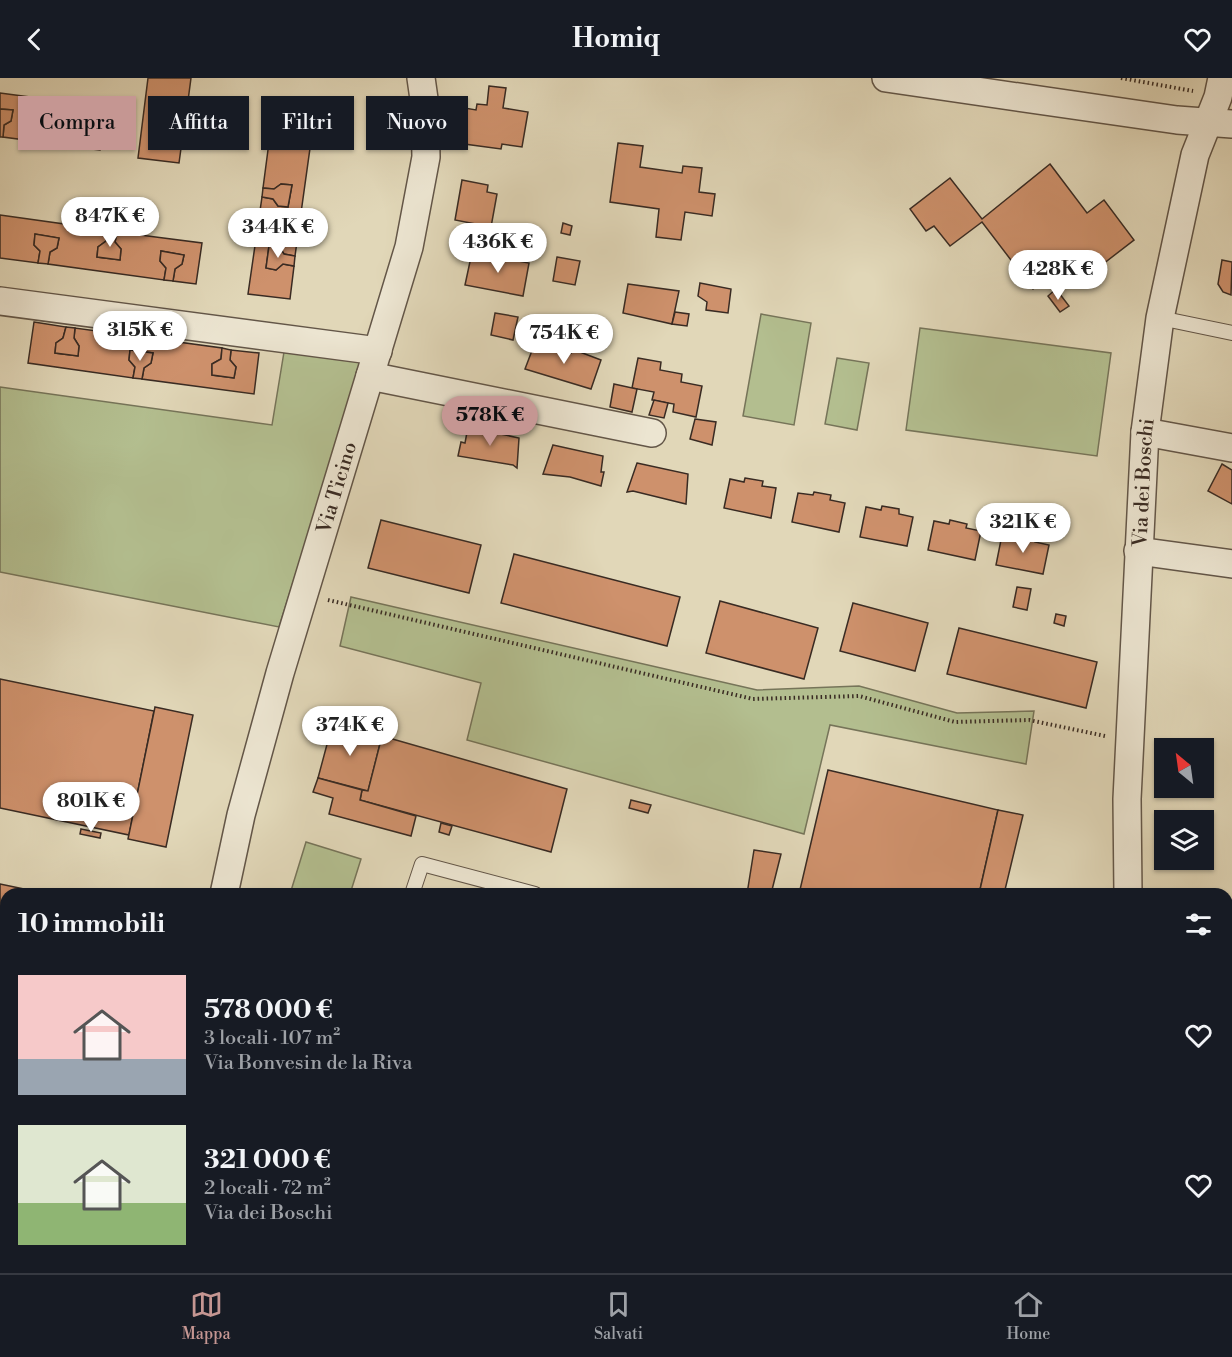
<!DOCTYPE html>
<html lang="it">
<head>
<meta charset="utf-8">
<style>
	:root { --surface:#171b24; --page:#242831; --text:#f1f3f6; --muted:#9ea1a6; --line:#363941; --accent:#c59692 }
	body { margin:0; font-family:"Libre Bodoni",serif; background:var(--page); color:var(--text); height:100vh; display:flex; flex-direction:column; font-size:22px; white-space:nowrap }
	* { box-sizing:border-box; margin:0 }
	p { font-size:20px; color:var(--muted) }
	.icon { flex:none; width:33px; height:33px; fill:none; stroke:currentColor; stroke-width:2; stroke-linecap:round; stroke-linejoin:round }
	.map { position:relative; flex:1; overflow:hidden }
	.details { position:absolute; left:0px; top:810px; width:1233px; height:386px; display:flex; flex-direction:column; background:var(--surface); border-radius:18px 18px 0 0; box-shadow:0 2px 4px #0004 }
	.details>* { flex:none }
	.guide { position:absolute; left:18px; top:18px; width:600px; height:54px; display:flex; gap:12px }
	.needle { width:39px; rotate:331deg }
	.tools { position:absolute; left:1154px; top:660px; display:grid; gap:12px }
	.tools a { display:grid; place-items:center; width:60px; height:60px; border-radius:0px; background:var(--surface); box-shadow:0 2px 4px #0004; font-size:30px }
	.price { position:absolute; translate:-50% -51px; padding:0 14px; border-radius:21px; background:#fff; color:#222; font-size:20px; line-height:39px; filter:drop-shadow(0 2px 3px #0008) }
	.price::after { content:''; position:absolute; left:50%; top:36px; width:18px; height:14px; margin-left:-9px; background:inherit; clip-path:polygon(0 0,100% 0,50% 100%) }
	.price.selected { background:var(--accent); color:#111 }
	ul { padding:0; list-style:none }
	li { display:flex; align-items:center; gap:18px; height:150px; padding:0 18px }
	li span { display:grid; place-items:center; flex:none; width:168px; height:120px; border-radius:0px; color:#555 }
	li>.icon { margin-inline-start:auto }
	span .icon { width:72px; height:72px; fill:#fffc; stroke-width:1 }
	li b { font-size:26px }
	h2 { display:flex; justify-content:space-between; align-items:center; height:72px; padding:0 18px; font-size:26px }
	.chip { padding:0 21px; border-radius:0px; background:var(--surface); box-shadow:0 2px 4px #0004; font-size:21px; line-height:54px }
	.chip.selected { background:var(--accent); color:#111 }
	header { display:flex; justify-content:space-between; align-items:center; height:78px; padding:0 18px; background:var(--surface); font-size:27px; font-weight:800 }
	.menu { display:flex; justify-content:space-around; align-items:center; height:84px; border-top:2px solid var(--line); background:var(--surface); font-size:16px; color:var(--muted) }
	.menu a { display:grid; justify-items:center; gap:3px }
	.menu .selected { color:var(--accent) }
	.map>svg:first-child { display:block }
	.green { fill:#b3be8f; stroke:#767459; stroke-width:1.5 }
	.building { fill:#ce916c; stroke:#392b23; stroke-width:1.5 }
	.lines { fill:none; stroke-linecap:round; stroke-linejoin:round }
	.lane-casing { stroke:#635648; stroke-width:16 }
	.street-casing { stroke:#635648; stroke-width:30 }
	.secondary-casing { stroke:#392b23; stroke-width:36 }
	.path { stroke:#392b23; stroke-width:4; stroke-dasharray:1.5 3; stroke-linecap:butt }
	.lane { stroke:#ece5d1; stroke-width:14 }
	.street { stroke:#ece5d1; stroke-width:27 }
	.secondary { stroke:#ece5d1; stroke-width:33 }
	.labels { text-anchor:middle; stroke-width:4.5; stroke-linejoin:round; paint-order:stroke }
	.street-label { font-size:20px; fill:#392b23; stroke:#ece5d1 }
</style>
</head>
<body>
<header><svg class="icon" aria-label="back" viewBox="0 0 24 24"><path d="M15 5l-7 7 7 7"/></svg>Homiq<svg class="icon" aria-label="heart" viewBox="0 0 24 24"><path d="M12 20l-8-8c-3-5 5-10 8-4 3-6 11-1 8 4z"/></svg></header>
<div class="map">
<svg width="1232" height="1195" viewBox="0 0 1232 1195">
	<rect width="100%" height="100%" fill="#e1d7b8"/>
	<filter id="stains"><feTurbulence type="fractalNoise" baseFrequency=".00333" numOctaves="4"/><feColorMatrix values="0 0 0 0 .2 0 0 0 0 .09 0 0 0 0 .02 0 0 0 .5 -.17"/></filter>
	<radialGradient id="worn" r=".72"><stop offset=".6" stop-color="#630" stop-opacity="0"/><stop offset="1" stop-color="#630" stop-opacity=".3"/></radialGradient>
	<g class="green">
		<path d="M 761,236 L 811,245 L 794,347 L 743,338 Z"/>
		<path d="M 920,250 L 1111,275 L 1097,378 L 906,352 Z"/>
		<path d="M 284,274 L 363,282 L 279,549 L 0,494 L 0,309 L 272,347 Z"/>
		<path d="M 837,280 L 869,285 L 857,352 L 825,346 Z"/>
		<path d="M 351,519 L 757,612 L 859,608 L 957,635 L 1034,633 L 1026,686 L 830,647 L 804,756 L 467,662 L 481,605 L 340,568 Z"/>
		<path d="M 306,764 L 361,781 L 350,816 L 290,816 Z"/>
	</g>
	<g class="building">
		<path d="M 148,0 L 191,0 L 184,53 L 169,51 L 165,44 L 156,43 L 152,66 L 162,67 L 169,61 L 182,63 L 179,85 L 138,80 Z"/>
		<path d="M 489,8 L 506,10 L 503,30 L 528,34 L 522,69 L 502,66 L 501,71 L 457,65 L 458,59 L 436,56 L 441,26 L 476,32 L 477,26 L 487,27 Z"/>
		<path d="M 0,15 L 105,29 L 100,72 L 65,68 L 66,55 L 74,51 L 75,41 L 53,38 L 52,49 L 57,55 L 55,66 L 3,59 L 4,47 L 11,43 L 13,32 L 0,31 Z"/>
		<path d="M 274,26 L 315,31 L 312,53 L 302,51 L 296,44 L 286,43 L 283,66 L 294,67 L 300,61 L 311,63 L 295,178 L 284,176 L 280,170 L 269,168 L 266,190 L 276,192 L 283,186 L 294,188 L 290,221 L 248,216 L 262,119 L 273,121 L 278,128 L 288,129 L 292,107 L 281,106 L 274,111 L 263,110 Z"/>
		<path d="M 0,31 L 13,32 L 11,43 L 4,47 L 3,59 L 0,59 Z"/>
		<path d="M 53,38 L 75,41 L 74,51 L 66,55 L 65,68 L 55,66 L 57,55 L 52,49 Z"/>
		<path d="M 156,43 L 165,44 L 169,51 L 184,53 L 182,63 L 169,61 L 162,67 L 152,66 Z"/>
		<path d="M 286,43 L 296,44 L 302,51 L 312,53 L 311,63 L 300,61 L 294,67 L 283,66 Z"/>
		<path d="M 618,65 L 643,68 L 640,89 L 682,95 L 683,88 L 702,90 L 699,114 L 715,116 L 712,138 L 685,134 L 681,162 L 656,159 L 659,131 L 610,124 Z"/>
		<path d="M 1050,86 L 1087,135 L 1104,122 L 1134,162 L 1094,193 L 1081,175 L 1033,211 L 982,144 L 950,168 L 934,148 L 926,153 L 910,131 L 950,100 L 982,141 Z"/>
		<path d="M 462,102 L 488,107 L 487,114 L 497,116 L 491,149 L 455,142 Z"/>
		<path d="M 281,106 L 292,107 L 288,129 L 278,128 L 273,121 L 262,119 L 263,110 L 274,111 Z"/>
		<path d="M 0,137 L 107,152 L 106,163 L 98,169 L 97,179 L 120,182 L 121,171 L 115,164 L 117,154 L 202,165 L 196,206 L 173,203 L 175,191 L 182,186 L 184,177 L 161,173 L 160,183 L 166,190 L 164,202 L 48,186 L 50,174 L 57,170 L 59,160 L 35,156 L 34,167 L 40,173 L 38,185 L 0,180 Z"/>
		<path d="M 563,145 L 572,148 L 570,157 L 561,155 Z"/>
		<path d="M 107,152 L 117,154 L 115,164 L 121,171 L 120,182 L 97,179 L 98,169 L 106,163 Z"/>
		<path d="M 35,156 L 59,160 L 57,170 L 50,174 L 48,186 L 38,185 L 40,173 L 34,167 Z"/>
		<path d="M 269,168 L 280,170 L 284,176 L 295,178 L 294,188 L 283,186 L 276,192 L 266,190 Z"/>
		<path d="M 161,173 L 184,177 L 182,186 L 175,191 L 173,203 L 164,202 L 166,190 L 160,183 Z"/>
		<path d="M 486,177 L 529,185 L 523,218 L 465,207 L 471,179 Z"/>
		<path d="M 557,179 L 580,183 L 575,207 L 553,203 Z"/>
		<path d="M 1222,182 L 1232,184 L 1231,217 L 1223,214 L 1218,206 Z"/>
		<path d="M 700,205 L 731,211 L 728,235 L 706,232 L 707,224 L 698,218 Z"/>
		<path d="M 628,206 L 679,213 L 672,246 L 623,235 Z"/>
		<path d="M 1056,211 L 1069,228 L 1060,234 L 1048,218 Z"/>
		<path d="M 675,234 L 689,236 L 687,248 L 672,246 Z"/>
		<path d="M 495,235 L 518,239 L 513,262 L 491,257 Z"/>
		<path d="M 34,244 L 66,249 L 63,260 L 56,265 L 55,275 L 78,278 L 79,268 L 74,260 L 75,250 L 222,270 L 221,281 L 212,286 L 212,297 L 234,300 L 236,289 L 230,282 L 231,272 L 259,275 L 254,316 L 142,301 L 144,290 L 151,285 L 153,275 L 130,272 L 129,282 L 135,289 L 133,300 L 28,285 Z"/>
		<path d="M 66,249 L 75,250 L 74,260 L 79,268 L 78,278 L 55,275 L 56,265 L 63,260 Z"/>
		<path d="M 536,262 L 571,275 L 572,271 L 601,282 L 591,311 L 525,291 Z"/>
		<path d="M 222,270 L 231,272 L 230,282 L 236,289 L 234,300 L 212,297 L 212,286 L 221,281 Z"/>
		<path d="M 130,272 L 153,275 L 151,285 L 144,290 L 142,301 L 133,300 L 135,289 L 129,282 Z"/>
		<path d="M 638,280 L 661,284 L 660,292 L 682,296 L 681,304 L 702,308 L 696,339 L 673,334 L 674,326 L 652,322 L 654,314 L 632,310 Z"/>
		<path d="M 614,306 L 637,311 L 632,334 L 610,329 Z"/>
		<path d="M 654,322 L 668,325 L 664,340 L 649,337 Z"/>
		<path d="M 695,341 L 716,344 L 712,367 L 690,361 Z"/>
		<path d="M 468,349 L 519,360 L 517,390 L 513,387 L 458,378 L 461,364 L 465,365 Z"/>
		<path d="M 553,367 L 603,378 L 601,394 L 604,394 L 601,408 L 570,399 L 543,396 Z"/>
		<path d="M 637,385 L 688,396 L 686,426 L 633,413 L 627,414 Z"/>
		<path d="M 1222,386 L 1232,392 L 1232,426 L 1208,413 Z"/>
		<path d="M 745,400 L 763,403 L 762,408 L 776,410 L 771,440 L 724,430 L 730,401 L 744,404 Z"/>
		<path d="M 814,414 L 831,417 L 830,422 L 845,425 L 839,454 L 792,444 L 798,415 L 813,417 Z"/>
		<path d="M 882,428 L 899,431 L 899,436 L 913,439 L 907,468 L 860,459 L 866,429 L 881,432 Z"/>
		<path d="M 381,442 L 481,467 L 469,515 L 368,490 Z"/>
		<path d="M 950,442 L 967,446 L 966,450 L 981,453 L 975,482 L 928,472 L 934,443 L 949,446 Z"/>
		<path d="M 1018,456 L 1036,460 L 1035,464 L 1049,467 L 1043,496 L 996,487 L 1002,457 L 1017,460 Z"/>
		<path d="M 514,476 L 680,519 L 667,568 L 501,525 Z"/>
		<path d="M 1017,509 L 1031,511 L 1027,532 L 1013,529 Z"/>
		<path d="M 720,523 L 818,550 L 804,601 L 706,575 Z"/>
		<path d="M 853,525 L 928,545 L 915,593 L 840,573 Z"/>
		<path d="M 1056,536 L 1066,538 L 1064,548 L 1054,545 Z"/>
		<path d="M 959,550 L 1097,584 L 1086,630 L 947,596 Z"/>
		<path d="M 0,601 L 154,633 L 129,757 L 0,730 Z"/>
		<path d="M 155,629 L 193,637 L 166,769 L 128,761 Z"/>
		<path d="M 333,644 L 382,658 L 368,713 L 318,700 Z"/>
		<path d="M 382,658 L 567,711 L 551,774 L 360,722 L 362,712 L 368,713 Z"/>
		<path d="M 828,692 L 998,732 L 979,816 L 799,816 Z"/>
		<path d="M 318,700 L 362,712 L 360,722 L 416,738 L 411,758 L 329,736 L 333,720 L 313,714 Z"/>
		<path d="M 631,722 L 651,727 L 648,735 L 629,730 Z"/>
		<path d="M 998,732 L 1023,737 L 1004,816 L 979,816 Z"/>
		<path d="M 441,745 L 452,748 L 449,757 L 439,754 Z"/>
		<path d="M 81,751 L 101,755 L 100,760 L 80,756 Z"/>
		<path d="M 754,772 L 781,776 L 771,816 L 747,816 Z"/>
		<path d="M 0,806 L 48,816 L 6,816 L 6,939 L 0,938 Z"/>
		<path d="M 0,1012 L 6,1013 L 6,1099 L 0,1097 Z"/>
		<path d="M 1227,1030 L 1232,1031 L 1232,1091 L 1227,1115 Z"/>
		<path d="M 1232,1091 L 1232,1195 L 1210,1195 L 1212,1190 L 1227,1190 L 1227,1115 Z"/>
		<path d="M 482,1190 L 635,1190 L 633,1195 L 500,1195 Z"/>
		<path d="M 713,1190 L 1025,1190 L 1024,1195 L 712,1195 Z"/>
	</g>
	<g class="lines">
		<g class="lane-casing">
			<g id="lane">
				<path d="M 1160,240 L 1232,255"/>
				<path d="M 412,816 L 422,786 L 535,816"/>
				<path d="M 1227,994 L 1232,995"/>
				<path d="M 655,1195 L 657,1190"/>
			</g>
		</g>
		<g class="street-casing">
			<g id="street">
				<path d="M 886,0 L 1177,42 L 1232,46"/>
				<path d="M 0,223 L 378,273"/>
				<path d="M 370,298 L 652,355"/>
				<path d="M 1145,354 L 1232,370"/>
				<path d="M 1138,473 L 1232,486"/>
				<path id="s1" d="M 224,816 L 241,737 L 280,595 L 409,169 L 426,79 L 425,28 L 421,0"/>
				<path id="s2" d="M 1128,816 L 1127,721 L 1145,354 L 1160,240 L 1195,77 L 1218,19 L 1222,0"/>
				<path d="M 1132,1190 L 1132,1195"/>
				<path d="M 192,1195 L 193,1190"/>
			</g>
		</g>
		<g class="secondary-casing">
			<g id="secondary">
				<path d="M 0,1162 L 6,1163"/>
				<path d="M 112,1190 L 133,1195"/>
			</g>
		</g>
		<g class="path">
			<path d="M 1121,0 L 1193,13"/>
			<path d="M 328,522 L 753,621 L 859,618 L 955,644 L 1029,642 L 1105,658"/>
		</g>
		<use href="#lane" class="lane"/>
		<use href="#street" class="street"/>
		<use href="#secondary" class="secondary"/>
	</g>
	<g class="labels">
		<g class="street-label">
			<text dy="7" stroke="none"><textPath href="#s2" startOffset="412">Via dei Boschi</textPath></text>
			<text dy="7" stroke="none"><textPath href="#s1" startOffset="422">Via Ticino</textPath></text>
		</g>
	</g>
	<rect width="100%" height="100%" filter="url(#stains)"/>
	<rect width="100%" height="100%" fill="url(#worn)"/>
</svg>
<div class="tools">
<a><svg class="needle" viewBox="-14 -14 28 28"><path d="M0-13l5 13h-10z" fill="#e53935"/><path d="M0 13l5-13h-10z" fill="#9ea1a6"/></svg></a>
<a><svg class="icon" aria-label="layers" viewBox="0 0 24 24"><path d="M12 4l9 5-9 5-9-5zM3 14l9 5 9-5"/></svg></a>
</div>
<b class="price" style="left:110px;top:170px">847K €</b>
<b class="price" style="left:278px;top:181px">344K €</b>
<b class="price" style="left:498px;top:196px">436K €</b>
<b class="price" style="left:1058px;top:223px">428K €</b>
<b class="price" style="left:140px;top:284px">315K €</b>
<b class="price" style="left:564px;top:287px">754K €</b>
<b class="price selected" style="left:490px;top:369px">578K €</b>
<b class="price" style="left:1023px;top:476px">321K €</b>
<b class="price" style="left:350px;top:679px">374K €</b>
<b class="price" style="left:91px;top:755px">801K €</b>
<div class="guide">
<a class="chip selected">Compra</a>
<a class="chip">Affitta</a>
<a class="chip">Filtri</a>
<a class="chip">Nuovo</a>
</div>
<section class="details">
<h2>10 immobili<svg class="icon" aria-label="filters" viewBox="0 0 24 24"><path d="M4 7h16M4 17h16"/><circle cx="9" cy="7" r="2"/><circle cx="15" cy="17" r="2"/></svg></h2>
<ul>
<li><span style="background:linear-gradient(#f6c9c9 70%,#9aa5b1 0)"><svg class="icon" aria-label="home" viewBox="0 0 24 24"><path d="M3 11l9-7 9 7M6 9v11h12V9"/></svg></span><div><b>578 000 €</b><p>3 locali · 107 m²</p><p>Via Bonvesin de la Riva</p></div><svg class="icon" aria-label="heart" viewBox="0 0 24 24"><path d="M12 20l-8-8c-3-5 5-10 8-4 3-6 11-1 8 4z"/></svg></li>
<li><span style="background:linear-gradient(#dfe7d0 65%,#8fb573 0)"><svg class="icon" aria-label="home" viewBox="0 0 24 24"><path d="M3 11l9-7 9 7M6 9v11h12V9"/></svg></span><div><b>321 000 €</b><p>2 locali · 72 m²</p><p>Via dei Boschi</p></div><svg class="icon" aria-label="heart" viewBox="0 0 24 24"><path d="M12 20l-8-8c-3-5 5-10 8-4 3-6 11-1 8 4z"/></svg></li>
</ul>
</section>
</div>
<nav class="menu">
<a class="selected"><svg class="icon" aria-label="map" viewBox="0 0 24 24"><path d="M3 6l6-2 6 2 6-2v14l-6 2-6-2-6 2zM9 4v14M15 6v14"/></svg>Mappa</a>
<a><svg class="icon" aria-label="saved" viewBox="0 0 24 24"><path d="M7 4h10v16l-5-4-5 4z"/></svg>Salvati</a>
<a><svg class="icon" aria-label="home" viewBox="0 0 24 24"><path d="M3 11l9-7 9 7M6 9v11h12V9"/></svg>Home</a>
</nav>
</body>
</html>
